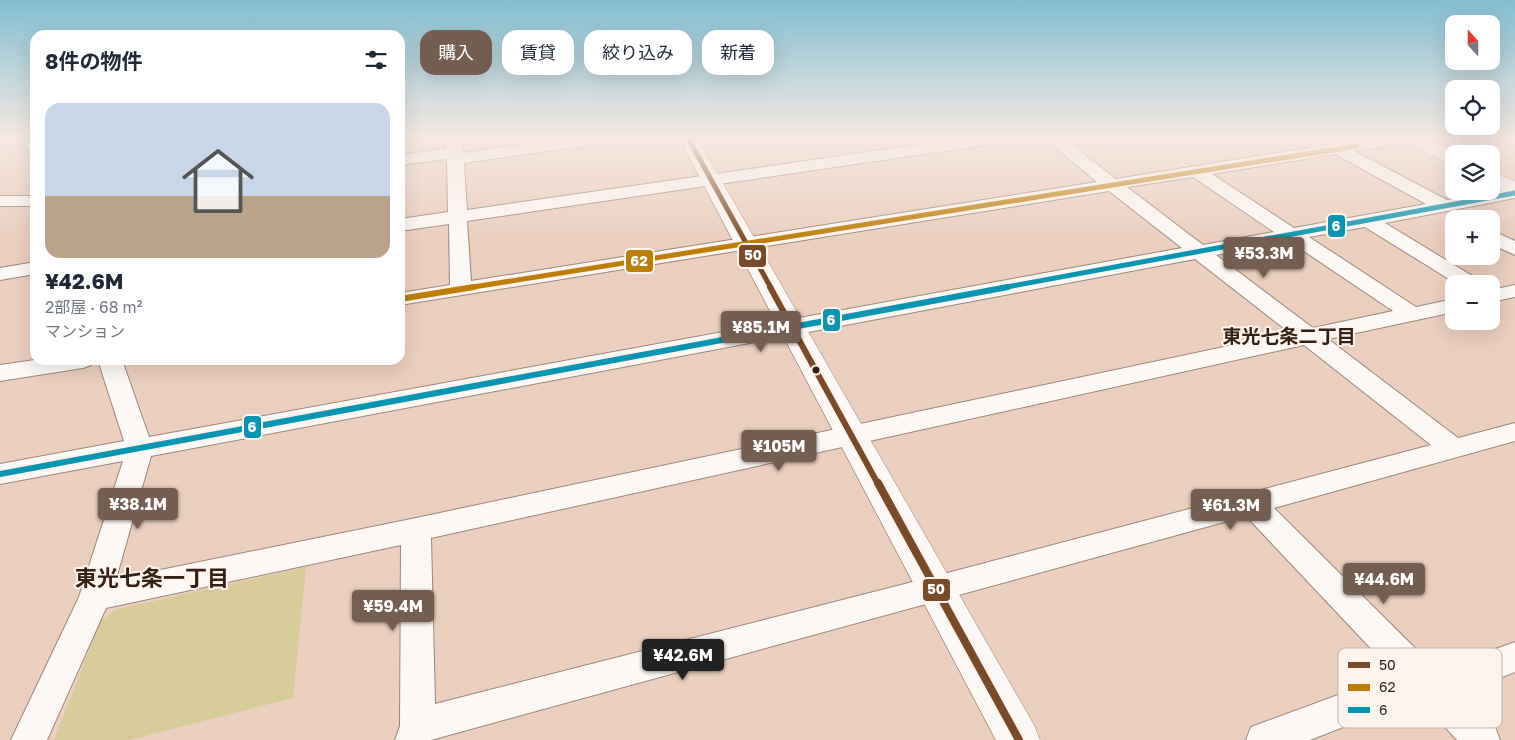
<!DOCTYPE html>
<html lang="ja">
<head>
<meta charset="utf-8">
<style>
	:root { --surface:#fff; --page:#f6f6f7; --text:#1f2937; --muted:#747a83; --line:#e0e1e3; --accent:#735e51 }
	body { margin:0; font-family:"Golos Text","Noto Sans JP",sans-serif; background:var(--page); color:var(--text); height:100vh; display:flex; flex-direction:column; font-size:19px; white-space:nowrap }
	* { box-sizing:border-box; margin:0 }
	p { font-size:16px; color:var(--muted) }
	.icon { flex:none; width:28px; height:28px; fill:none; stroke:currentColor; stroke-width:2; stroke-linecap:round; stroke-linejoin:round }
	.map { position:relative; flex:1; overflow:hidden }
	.panel { position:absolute; left:30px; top:30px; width:375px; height:335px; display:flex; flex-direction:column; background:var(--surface); border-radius:15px; box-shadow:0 5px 20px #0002 }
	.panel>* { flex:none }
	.hud { position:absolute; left:420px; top:30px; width:475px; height:45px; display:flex; gap:10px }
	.needle { width:32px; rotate:339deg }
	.fabs { position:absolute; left:1445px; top:15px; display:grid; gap:10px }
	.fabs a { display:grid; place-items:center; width:55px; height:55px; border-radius:10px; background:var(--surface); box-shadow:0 5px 20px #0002; font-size:25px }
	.price { position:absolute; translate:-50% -42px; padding:0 11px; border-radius:5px; background:var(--accent); color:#fff; font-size:16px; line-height:32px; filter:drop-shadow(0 1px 2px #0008) }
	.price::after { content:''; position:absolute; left:50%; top:30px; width:15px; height:11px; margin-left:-8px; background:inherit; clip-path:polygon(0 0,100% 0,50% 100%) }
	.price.on { background:#222; color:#fff }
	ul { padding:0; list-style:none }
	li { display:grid; align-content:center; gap:10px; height:265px; padding:0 15px }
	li+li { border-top:1px solid var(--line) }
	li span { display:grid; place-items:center; height:155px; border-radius:15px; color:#555 }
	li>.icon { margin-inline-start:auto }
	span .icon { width:90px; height:90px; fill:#fffc; stroke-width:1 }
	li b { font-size:21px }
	h2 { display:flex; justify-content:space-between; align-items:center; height:60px; padding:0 15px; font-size:21px }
	.chip { padding:0 18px; border-radius:15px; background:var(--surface); box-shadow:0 5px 20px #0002; font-size:18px; line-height:45px }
	.chip.on { background:var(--accent); color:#fff }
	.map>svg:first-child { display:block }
	.green { fill:#d6cb99 }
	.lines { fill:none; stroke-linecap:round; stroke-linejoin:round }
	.minor-casing { stroke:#9b867a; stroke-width:2 }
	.tertiary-casing { stroke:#9b867a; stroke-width:1 }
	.secondary-casing { stroke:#9b867a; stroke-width:1 }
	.minor { fill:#fcf8f5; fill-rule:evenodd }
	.tertiary { fill:#fcf8f5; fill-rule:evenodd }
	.secondary { fill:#fcf8f5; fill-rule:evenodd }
	.bus-1-far2-casing { stroke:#fef4ee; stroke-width:8 }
	.bus-1-far1-casing { stroke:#fef4ee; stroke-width:10 }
	.bus-1-casing { stroke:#fef4ee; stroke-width:12 }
	.bus-2-far1-casing { stroke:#fef4ee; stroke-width:8 }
	.bus-2-casing { stroke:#fef4ee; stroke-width:10 }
	.bus-3-far1-casing { stroke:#fef4ee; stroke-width:8 }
	.bus-3-casing { stroke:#fef4ee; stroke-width:10 }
	.bus-1-far2 { stroke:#7a4b2a; stroke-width:5 }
	.bus-1-far1 { stroke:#7a4b2a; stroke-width:6 }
	.bus-1 { stroke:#7a4b2a; stroke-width:8 }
	.bus-2-far1 { stroke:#bc7e07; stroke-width:5 }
	.bus-2 { stroke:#bc7e07; stroke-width:6 }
	.bus-3-far1 { stroke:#0895b2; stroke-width:5 }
	.bus-3 { stroke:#0895b2; stroke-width:6 }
	.bus-dot { fill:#332116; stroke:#fef4ee; stroke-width:2 }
	.labels { text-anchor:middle; stroke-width:4; stroke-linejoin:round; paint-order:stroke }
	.neighbourhood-label { font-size:19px; font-weight:bold; fill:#332116; stroke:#fef4ee }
	.near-neighbourhood-label { font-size:22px; font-weight:bold; fill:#332116; stroke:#fef4ee }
	.key { fill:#fef4ee; stroke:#c1b5ad; stroke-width:1 }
	.key-label { font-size:14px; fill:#332116 }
	.line-badge { stroke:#fef4ee; stroke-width:2 }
	.badge-label { font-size:14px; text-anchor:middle; font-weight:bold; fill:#fff }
</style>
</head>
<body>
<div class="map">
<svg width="1515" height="740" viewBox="0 0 1515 740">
	<rect width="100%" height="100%" fill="#eacebe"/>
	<path class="green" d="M 306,567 L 293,698 L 129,740 L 54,740 L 100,623 L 114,610 Z"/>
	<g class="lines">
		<g class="minor-casing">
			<g id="minor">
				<path d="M 22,138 L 35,138 L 35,153 L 29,151 Z"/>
				<path d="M 446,138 L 462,138 L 463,153 L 568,138 L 614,138 L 612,141 L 606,143 L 464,163 L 467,210 L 963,138 L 1007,138 L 1005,141 L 999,143 L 467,221 L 471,281 L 1097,182 L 1044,138 L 1063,138 L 1116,179 L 1370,138 L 1411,138 L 1409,141 L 1403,143 L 1354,151 L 1447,200 L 1515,188 L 1515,198 L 1385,223 L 1479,280 L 1482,284 L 1457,284 L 1365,227 L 1309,237 L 1416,307 L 1454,299 L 1454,312 L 1328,339 L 1458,438 L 1515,423 L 1515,441 L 1274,508 L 1437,670 L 1515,642 L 1515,672 L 1461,693 L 1495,727 L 1500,740 L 1457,740 L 1418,698 L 1310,740 L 1246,740 L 1251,727 L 1395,674 L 1246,516 L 431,740 L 395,740 L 400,726 L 401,545 L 106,608 L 47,740 L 11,740 L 79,597 L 123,461 L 0,484 L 0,464 L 124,441 L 98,360 L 122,360 L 149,437 L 1182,248 L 1109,191 L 400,305 L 400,293 L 450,285 L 449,224 L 400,231 L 400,219 L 448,212 L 447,159 L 400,165 L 400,155 L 446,149 ZM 1335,154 L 1426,204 L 1294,228 L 1212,174 ZM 1193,177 L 1274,232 L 1203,245 L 1127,187 ZM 1289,241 L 1393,311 L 1313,328 L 1216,255 ZM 1195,259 L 1290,333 L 416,518 L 116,579 L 151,456 ZM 1304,345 L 1431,445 L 936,576 L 435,704 L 431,538 Z"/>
				<rect x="0" y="196" width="35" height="10"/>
				<path d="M 1491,230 L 1515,241 L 1515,255 L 1491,244 Z"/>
				<path d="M 35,262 L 35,274 L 0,280 L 0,268 Z"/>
				<path d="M 1515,285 L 1515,297 L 1491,302 L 1491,290 Z"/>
				<path d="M 35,360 L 95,360 L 91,365 L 83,368 L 0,381 L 0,365 Z"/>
			</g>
		</g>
		<g class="tertiary-casing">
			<g id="tertiary">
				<path d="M 1403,138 L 1427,138 L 1459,154 L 1454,154 L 1454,165 L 1447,163 L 1405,142 Z"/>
				<path d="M 1491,172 L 1515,181 L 1515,195 L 1491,186 Z"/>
			</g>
		</g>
		<g class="secondary-casing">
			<path id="secondary" d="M 679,138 L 697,138 L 1034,725 L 1040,740 L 996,740 Z"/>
		</g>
		<use href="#minor" class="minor"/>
		<use href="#tertiary" class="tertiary"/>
		<use href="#secondary" class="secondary"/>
		<g class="bus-1-far2-casing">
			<path id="bus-1-far2" d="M 688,138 L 771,288"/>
		</g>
		<g class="bus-1-far1-casing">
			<path id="bus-1-far1" d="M 770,287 L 878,484"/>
		</g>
		<g class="bus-1-casing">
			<path id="bus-1" d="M 878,483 L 1019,740"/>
		</g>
		<g class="bus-2-far1-casing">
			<path id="bus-2-far1" d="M 467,288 L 1357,146"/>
		</g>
		<g class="bus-2-casing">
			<path id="bus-2" d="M 400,299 L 474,287"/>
		</g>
		<g class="bus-3-far1-casing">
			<path id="bus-3-far1" d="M 1001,288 L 1515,193"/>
		</g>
		<g class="bus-3-casing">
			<path id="bus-3" d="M 0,474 L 1008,287"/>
		</g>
		<use href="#bus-1-far2" class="bus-1-far2"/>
		<use href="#bus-1-far1" class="bus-1-far1"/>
		<use href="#bus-1" class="bus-1"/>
		<use href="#bus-2-far1" class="bus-2-far1"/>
		<use href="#bus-2" class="bus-2"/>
		<use href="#bus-3-far1" class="bus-3-far1"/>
		<use href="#bus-3" class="bus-3"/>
	</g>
	<linearGradient id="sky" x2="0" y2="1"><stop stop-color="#83bed2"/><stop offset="0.57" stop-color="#f6e9e2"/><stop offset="1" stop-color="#f6e9e2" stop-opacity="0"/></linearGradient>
	<rect width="1515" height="242" fill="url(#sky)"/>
	<circle class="bus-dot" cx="816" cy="370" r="4.5"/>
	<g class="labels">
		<g class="neighbourhood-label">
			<text x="1289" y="343">東光七条二丁目</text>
		</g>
		<g class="near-neighbourhood-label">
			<text x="152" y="586">東光七条一丁目</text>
		</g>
	</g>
	<rect x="1338" y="648" width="164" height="80" rx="8" class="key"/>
	<rect x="1348" y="662" width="22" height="6" fill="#7a4b2a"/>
	<rect x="1348" y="684" width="22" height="7" fill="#bc7e07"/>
	<rect x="1348" y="707" width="22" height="6" fill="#0895b2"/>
	<g class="key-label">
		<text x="1379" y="670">50</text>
		<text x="1379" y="692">62</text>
		<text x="1379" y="715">6</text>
	</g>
	<g class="line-badge">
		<rect x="1327" y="214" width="19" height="24" rx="5" fill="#0895b2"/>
		<rect x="738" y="244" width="29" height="24" rx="5" fill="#7a4b2a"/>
		<rect x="625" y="249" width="29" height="24" rx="5" fill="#bc7e07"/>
		<rect x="822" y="308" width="19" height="24" rx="5" fill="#0895b2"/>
		<rect x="243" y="415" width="19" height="24" rx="5" fill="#0895b2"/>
		<rect x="922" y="578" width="29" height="24" rx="5" fill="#7a4b2a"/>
	</g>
	<g class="badge-label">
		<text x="1336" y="231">6</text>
		<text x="753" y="260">50</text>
		<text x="639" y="266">62</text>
		<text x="831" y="325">6</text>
		<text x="252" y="432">6</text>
		<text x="936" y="594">50</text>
	</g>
</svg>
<div class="fabs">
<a><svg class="needle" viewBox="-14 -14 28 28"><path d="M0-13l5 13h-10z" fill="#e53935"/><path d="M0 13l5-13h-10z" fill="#747a83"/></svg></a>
<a><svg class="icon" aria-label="locate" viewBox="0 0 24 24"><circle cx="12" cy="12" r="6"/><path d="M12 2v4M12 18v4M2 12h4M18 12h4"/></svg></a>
<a><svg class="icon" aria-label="layers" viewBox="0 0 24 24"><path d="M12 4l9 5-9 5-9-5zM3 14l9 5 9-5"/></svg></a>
<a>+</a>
<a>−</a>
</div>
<b class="price" style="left:1264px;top:279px">¥53.3M</b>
<b class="price" style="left:761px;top:353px">¥85.1M</b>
<b class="price" style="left:779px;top:472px">¥105M</b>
<b class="price" style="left:138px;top:530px">¥38.1M</b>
<b class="price" style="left:1231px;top:531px">¥61.3M</b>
<b class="price" style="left:1384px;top:605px">¥44.6M</b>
<b class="price" style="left:393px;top:632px">¥59.4M</b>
<b class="price on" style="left:683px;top:681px">¥42.6M</b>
<div class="hud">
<a class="chip on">購入</a>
<a class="chip">賃貸</a>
<a class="chip">絞り込み</a>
<a class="chip">新着</a>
</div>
<section class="panel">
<h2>8件の物件<svg class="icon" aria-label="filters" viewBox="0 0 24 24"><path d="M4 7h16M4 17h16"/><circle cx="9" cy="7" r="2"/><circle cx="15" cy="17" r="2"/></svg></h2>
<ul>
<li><span style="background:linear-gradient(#c9d6e8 60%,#b9a48a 0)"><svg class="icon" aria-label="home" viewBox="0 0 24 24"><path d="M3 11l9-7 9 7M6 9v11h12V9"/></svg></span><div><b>¥42.6M</b><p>2部屋 · 68 m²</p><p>マンション</p></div></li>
</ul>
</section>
</div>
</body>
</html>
